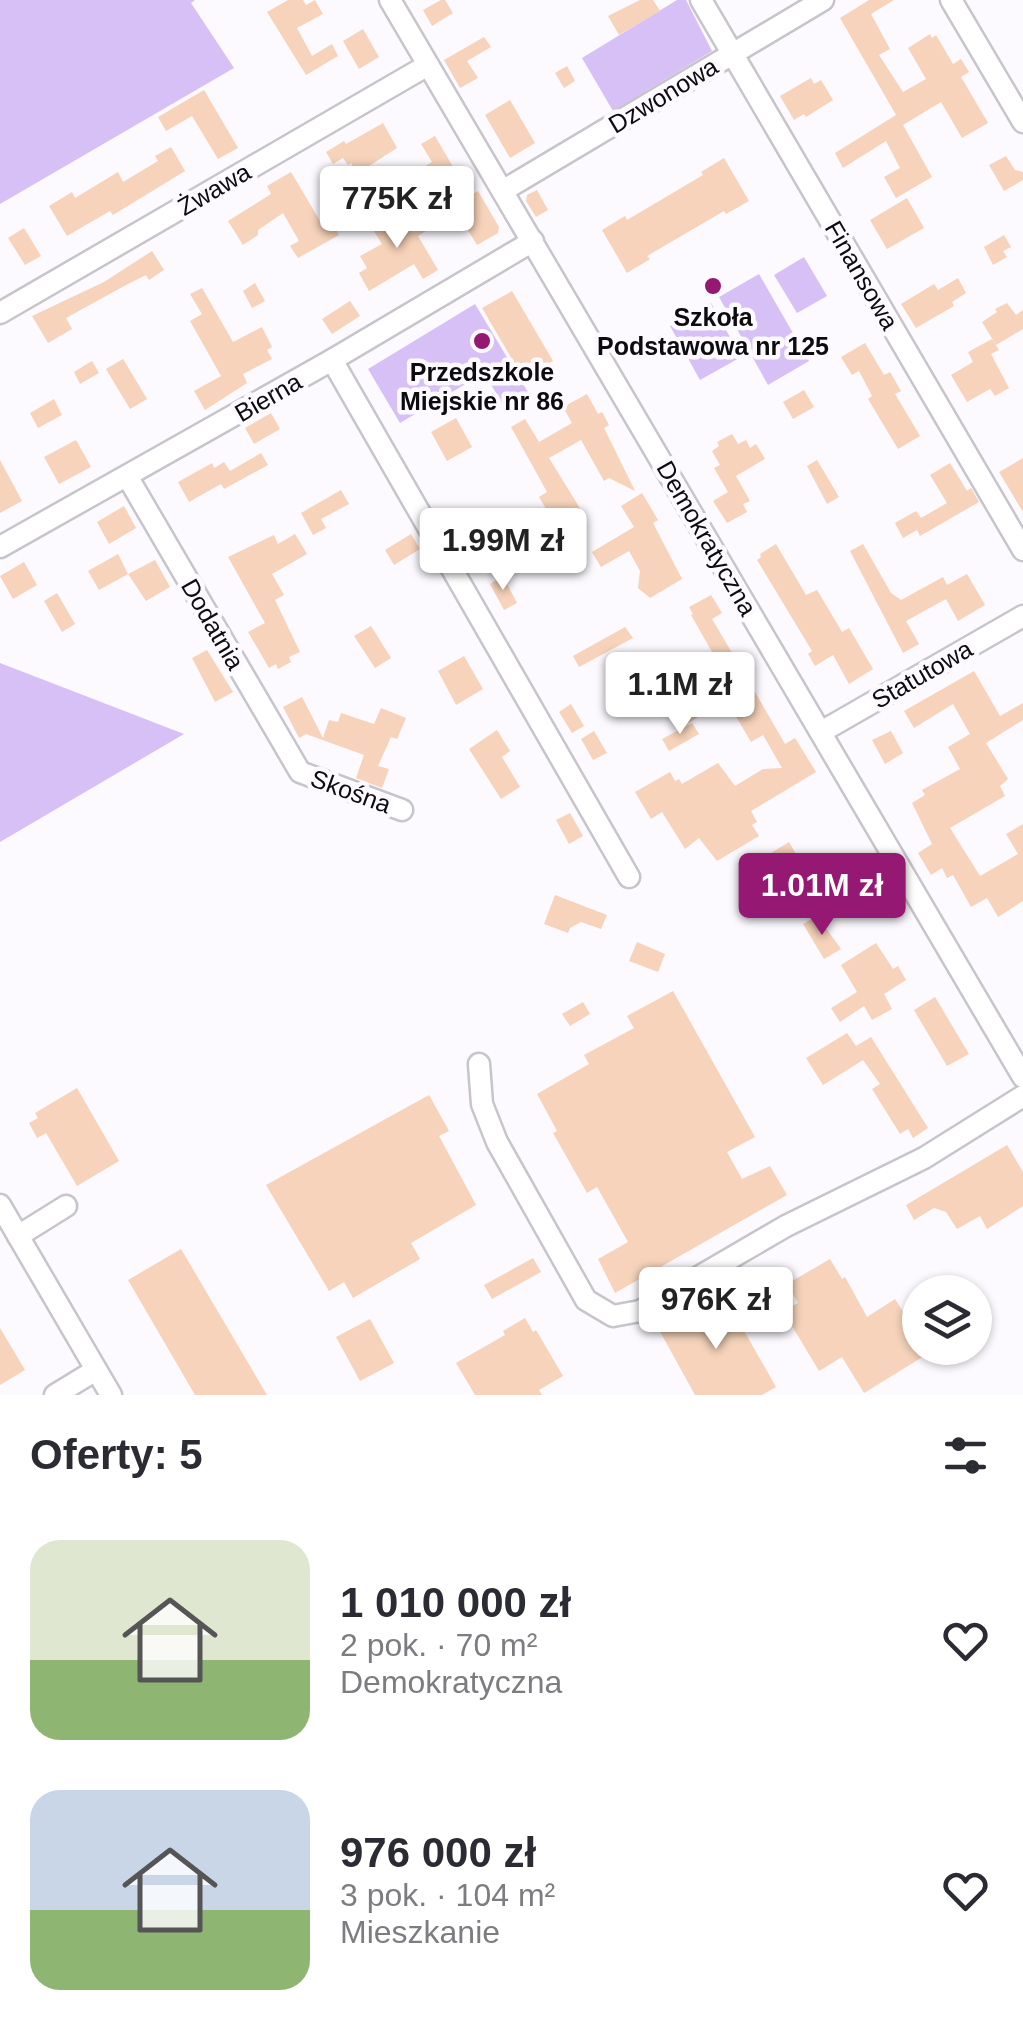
<!DOCTYPE html>
<html lang="pl">
<head>
<meta charset="utf-8">
<style>
	:root { --surface:#fff; --page:#f7f7f7; --text:#2b2b33; --muted:#7c7c81; --accent:#951872 }
	body { margin:0; font-family:Arial,sans-serif; background:var(--page); color:var(--text); height:100vh; display:flex; flex-direction:column; font-size:38px; white-space:nowrap }
	* { box-sizing:border-box; margin:0 }
	p { font-size:32px; color:var(--muted) }
	.icon { flex:none; width:55px; height:55px; fill:none; stroke:currentColor; stroke-width:2; stroke-linecap:round; stroke-linejoin:round }
	.map { position:relative; height:1395px; overflow:hidden }
	.panel { display:flex; flex-direction:column; background:var(--surface); flex:1 }
	.panel>* { flex:none }
	.tools { position:absolute; left:902px; top:1275px; display:grid; gap:20px }
	.tools a { display:grid; place-items:center; width:90px; height:90px; border-radius:50%; background:var(--surface); box-shadow:0 2px 8px #0004; font-size:50px }
	.price { position:absolute; translate:-50% -85px; padding:0 22px; border-radius:10px; background:#fff; color:#222; font-size:32px; line-height:65px; filter:drop-shadow(0 2px 5px #0008) }
	.price::after { content:''; position:absolute; left:50%; top:60px; width:30px; height:22px; margin-left:-15px; background:inherit; clip-path:polygon(0 0,100% 0,50% 100%) }
	.price.current { background:var(--accent); color:#fff }
	ul { padding:0; list-style:none }
	li { display:flex; align-items:center; gap:30px; height:250px; padding:0 30px }
	li span { display:grid; place-items:center; flex:none; width:280px; height:200px; border-radius:30px; color:#555 }
	li>.icon { margin-inline-start:auto }
	span .icon { width:120px; height:120px; fill:#fffc; stroke-width:1 }
	li b { font-size:42px }
	h2 { display:flex; justify-content:space-between; align-items:center; height:120px; padding:0 30px; font-size:42px }
	.map>svg:first-child { display:block }
	.green { fill:#d6c0f6 }
	.building { fill:#f6d3ba }
	.lines { fill:none; stroke-linecap:round; stroke-linejoin:round }
	.minor-casing { stroke:#c7c5cb; stroke-width:25 }
	.minor { stroke:#fff; stroke-width:20 }
	.poi-dot { fill:#951872; stroke:#fcfaff; stroke-width:4 }
	.labels { text-anchor:middle; stroke-width:9; stroke-linejoin:round; paint-order:stroke }
	.street-label { font-size:25px; fill:#0c0b0d; stroke:#fcfaff }
	.poi-label { font-size:25px; font-weight:bold; fill:#0c0b0d; stroke:#fcfaff }
</style>
</head>
<body>
<div class="map">
<svg width="1023" height="1395" viewBox="0 0 1023 1395">
	<rect width="100%" height="100%" fill="#fcfaff"/>
	<g class="green">
		<path d="M 0,0 L 195,0 L 191,3 L 234,68 L 0,204 Z"/>
		<path d="M 677,0 L 686,0 L 712,51 L 613,111 L 582,58 Z"/>
		<path d="M 804,257 L 827,296 L 797,313 L 774,275 Z"/>
		<path d="M 759,274 L 809,361 L 768,385 L 719,297 Z"/>
		<path d="M 711,303 L 741,357 L 700,380 L 670,326 Z"/>
		<path d="M 475,304 L 529,394 L 505,408 L 484,373 L 400,423 L 368,369 Z"/>
		<path d="M 0,663 L 184,734 L 0,842 Z"/>
	</g>
	<g class="building">
		<path d="M 288,0 L 303,0 L 306,5 L 315,0 L 323,14 L 297,28 L 312,56 L 332,44 L 338,56 L 306,75 L 267,12 Z"/>
		<path d="M 441,0 L 445,0 L 453,13 L 432,26 L 423,10 Z"/>
		<path d="M 640,0 L 653,0 L 660,11 L 619,35 L 608,16 Z"/>
		<path d="M 869,0 L 894,0 L 871,14 L 890,49 L 879,55 L 903,92 L 926,79 L 908,48 L 930,34 L 932,38 L 936,35 L 953,64 L 961,59 L 969,72 L 961,77 L 988,123 L 962,138 L 941,102 L 903,125 L 932,177 L 896,198 L 884,177 L 900,168 L 886,141 L 843,168 L 835,153 L 896,115 L 840,18 Z"/>
		<path d="M 363,29 L 379,57 L 359,69 L 343,41 Z"/>
		<path d="M 484,37 L 491,47 L 467,61 L 478,78 L 460,88 L 444,60 Z"/>
		<path d="M 567,66 L 575,81 L 564,88 L 555,73 Z"/>
		<path d="M 811,78 L 814,84 L 821,80 L 833,100 L 806,117 L 804,114 L 794,120 L 780,96 Z"/>
		<path d="M 204,90 L 238,148 L 218,159 L 192,116 L 166,131 L 158,117 Z"/>
		<path d="M 510,100 L 535,143 L 510,158 L 485,115 Z"/>
		<path d="M 383,123 L 397,148 L 369,166 L 379,183 L 366,190 L 351,163 L 348,165 L 343,158 L 333,164 L 326,152 L 344,141 L 346,144 Z"/>
		<path d="M 435,136 L 470,196 L 478,191 L 499,227 L 498,233 L 477,245 L 441,186 L 435,190 L 422,168 L 432,162 L 421,144 Z"/>
		<path d="M 171,147 L 185,171 L 113,215 L 110,211 L 67,236 L 49,206 L 72,192 L 75,198 L 118,172 L 123,182 L 158,161 L 155,156 Z"/>
		<path d="M 1006,156 L 1015,170 L 1023,172 L 1023,180 L 1004,191 L 989,165 Z"/>
		<path d="M 724,158 L 749,201 L 726,214 L 724,211 L 647,256 L 650,259 L 627,273 L 602,230 L 625,216 L 627,220 L 703,175 L 701,172 Z"/>
		<path d="M 291,172 L 323,226 L 331,222 L 339,235 L 298,258 L 290,246 L 299,241 L 283,213 L 258,230 L 258,235 L 243,245 L 228,221 L 271,194 L 267,186 Z"/>
		<path d="M 537,190 L 548,210 L 536,217 L 526,201 L 527,195 Z"/>
		<path d="M 907,198 L 924,228 L 887,249 L 870,220 Z"/>
		<path d="M 381,212 L 394,231 L 426,212 L 434,226 L 418,236 L 438,270 L 423,279 L 414,264 L 369,291 L 359,273 L 367,268 L 360,256 L 382,244 L 367,220 Z"/>
		<path d="M 24,228 L 41,256 L 25,265 L 8,238 Z"/>
		<path d="M 1004,235 L 1011,247 L 1003,251 L 1007,257 L 993,265 L 984,247 Z"/>
		<path d="M 152,251 L 164,270 L 149,280 L 146,275 L 126,285 L 66,318 L 72,329 L 48,343 L 32,316 L 104,282 Z"/>
		<path d="M 958,278 L 966,293 L 952,302 L 954,306 L 916,328 L 901,304 L 934,284 L 938,290 Z"/>
		<path d="M 255,283 L 265,301 L 252,308 L 243,291 Z"/>
		<path d="M 202,288 L 233,342 L 262,327 L 272,347 L 267,350 L 272,359 L 243,374 L 247,383 L 205,410 L 194,391 L 221,376 L 190,321 L 202,314 L 190,294 Z"/>
		<path d="M 512,291 L 553,361 L 523,378 L 482,308 Z"/>
		<path d="M 350,301 L 360,316 L 332,334 L 322,319 Z"/>
		<path d="M 1007,303 L 1016,315 L 1023,310 L 1023,329 L 996,345 L 982,322 L 997,312 L 995,309 Z"/>
		<path d="M 992,339 L 999,350 L 991,354 L 1009,388 L 995,396 L 990,389 L 967,402 L 951,375 L 973,362 L 968,352 Z"/>
		<path d="M 865,343 L 884,375 L 890,372 L 901,391 L 895,394 L 920,436 L 898,449 L 868,399 L 872,396 L 859,371 L 852,375 L 841,357 Z"/>
		<path d="M 123,359 L 147,399 L 130,409 L 106,369 Z"/>
		<path d="M 92,361 L 99,373 L 80,384 L 74,372 Z"/>
		<path d="M 804,390 L 814,407 L 793,419 L 783,402 Z"/>
		<path d="M 587,394 L 598,414 L 602,412 L 609,425 L 604,428 L 635,491 L 609,478 L 604,481 L 581,440 L 549,458 L 581,510 L 555,524 L 539,497 L 547,492 L 511,427 L 525,419 L 539,442 L 572,423 L 563,407 Z"/>
		<path d="M 54,399 L 62,415 L 38,428 L 30,413 Z"/>
		<path d="M 271,413 L 280,429 L 254,444 L 245,428 Z"/>
		<path d="M 456,418 L 472,447 L 447,461 L 431,432 Z"/>
		<path d="M 732,434 L 738,444 L 746,440 L 750,448 L 756,444 L 765,459 L 736,476 L 750,501 L 743,504 L 747,512 L 727,523 L 713,501 L 728,492 L 714,468 L 720,465 L 712,451 L 719,446 L 717,442 Z"/>
		<path d="M 76,440 L 91,467 L 59,484 L 44,457 Z"/>
		<path d="M 261,453 L 268,465 L 224,489 L 221,484 L 189,502 L 178,482 L 212,463 L 214,468 L 224,462 L 230,471 Z"/>
		<path d="M 1023,458 L 1023,512 L 999,472 Z"/>
		<path d="M 0,460 L 22,501 L 0,513 Z"/>
		<path d="M 817,460 L 839,497 L 827,504 L 807,466 Z"/>
		<path d="M 950,463 L 967,491 L 971,488 L 979,502 L 920,536 L 917,530 L 903,538 L 895,523 L 916,511 L 921,518 L 947,503 L 930,475 Z"/>
		<path d="M 341,490 L 349,504 L 321,519 L 326,528 L 313,535 L 301,513 Z"/>
		<path d="M 642,493 L 658,520 L 653,523 L 682,579 L 650,598 L 638,588 L 640,571 L 629,551 L 601,567 L 592,552 L 634,527 L 621,506 Z"/>
		<path d="M 124,506 L 136,528 L 109,544 L 97,522 Z"/>
		<path d="M 505,512 L 509,519 L 517,515 L 534,546 L 500,566 L 479,527 Z"/>
		<path d="M 295,534 L 307,554 L 272,574 L 284,595 L 275,600 L 300,652 L 289,657 L 291,662 L 278,669 L 276,664 L 269,668 L 248,632 L 265,623 L 228,557 L 274,535 L 278,544 Z"/>
		<path d="M 411,534 L 420,549 L 394,565 L 385,550 Z"/>
		<path d="M 776,544 L 806,595 L 817,590 L 842,632 L 849,628 L 873,669 L 849,684 L 833,655 L 815,666 L 808,654 L 812,651 L 757,560 L 761,557 L 760,554 Z"/>
		<path d="M 863,544 L 891,593 L 901,600 L 943,577 L 947,585 L 967,574 L 985,605 L 958,621 L 946,599 L 906,621 L 919,644 L 903,653 L 850,551 Z"/>
		<path d="M 118,554 L 128,574 L 99,590 L 88,571 Z"/>
		<path d="M 155,560 L 170,587 L 146,601 L 128,574 Z"/>
		<path d="M 24,562 L 37,585 L 13,599 L 0,576 Z"/>
		<path d="M 503,576 L 517,603 L 504,610 L 490,584 Z"/>
		<path d="M 57,593 L 75,624 L 62,632 L 44,601 Z"/>
		<path d="M 711,595 L 722,613 L 712,619 L 741,668 L 736,670 L 750,695 L 755,692 L 785,744 L 795,738 L 816,772 L 751,811 L 757,822 L 752,825 L 759,836 L 717,861 L 699,838 L 685,849 L 662,812 L 651,819 L 635,792 L 670,772 L 675,781 L 679,779 L 682,784 L 718,763 L 735,786 L 763,769 L 782,768 L 763,735 L 751,742 L 721,691 L 694,706 L 700,716 L 683,726 L 668,700 L 702,681 L 692,664 L 712,652 L 691,615 L 693,614 L 689,607 Z"/>
		<path d="M 371,626 L 391,658 L 375,668 L 354,636 Z"/>
		<path d="M 625,627 L 633,638 L 579,667 L 573,656 Z"/>
		<path d="M 207,650 L 233,692 L 215,702 L 192,658 Z"/>
		<path d="M 464,656 L 483,689 L 456,705 L 438,671 Z"/>
		<path d="M 974,671 L 1000,716 L 1023,703 L 1023,720 L 986,743 L 1008,779 L 1000,786 L 1005,796 L 950,828 L 980,876 L 1018,854 L 1006,834 L 1023,824 L 1023,901 L 998,917 L 987,898 L 971,907 L 953,875 L 947,878 L 942,868 L 931,875 L 918,853 L 932,844 L 912,803 L 925,795 L 922,790 L 960,769 L 948,747 L 970,734 L 953,704 L 914,728 L 904,711 Z"/>
		<path d="M 302,697 L 323,738 L 329,720 L 338,722 L 341,713 L 374,724 L 381,708 L 406,718 L 397,739 L 391,737 L 378,766 L 389,769 L 382,788 L 356,778 L 364,755 L 306,734 L 299,738 L 283,707 Z"/>
		<path d="M 571,704 L 584,726 L 572,733 L 559,712 Z"/>
		<path d="M 692,723 L 699,734 L 669,751 L 662,739 Z"/>
		<path d="M 497,730 L 510,751 L 502,757 L 520,787 L 501,799 L 469,749 Z"/>
		<path d="M 594,731 L 607,753 L 593,760 L 581,739 Z"/>
		<path d="M 891,731 L 903,753 L 885,764 L 872,740 Z"/>
		<path d="M 570,813 L 583,836 L 569,844 L 556,820 Z"/>
		<path d="M 789,842 L 817,890 L 800,900 L 786,877 L 777,882 L 763,858 Z"/>
		<path d="M 864,876 L 879,879 L 893,901 L 889,908 L 876,916 L 861,892 Z"/>
		<path d="M 555,895 L 607,915 L 601,929 L 581,922 L 570,928 L 568,933 L 544,924 Z"/>
		<path d="M 817,916 L 841,949 L 824,959 L 803,924 Z"/>
		<path d="M 637,942 L 665,954 L 658,972 L 629,961 Z"/>
		<path d="M 876,943 L 893,969 L 898,966 L 906,980 L 884,994 L 892,1009 L 872,1020 L 864,1006 L 840,1022 L 831,1008 L 857,992 L 841,965 Z"/>
		<path d="M 673,991 L 755,1137 L 727,1152 L 742,1179 L 770,1166 L 787,1195 L 615,1293 L 598,1259 L 628,1242 L 597,1187 L 587,1193 L 553,1133 L 557,1131 L 537,1094 L 589,1064 L 584,1055 L 634,1028 L 627,1016 Z"/>
		<path d="M 935,997 L 969,1054 L 947,1066 L 914,1010 Z"/>
		<path d="M 583,1002 L 590,1014 L 570,1026 L 562,1014 Z"/>
		<path d="M 847,1033 L 856,1046 L 871,1037 L 928,1128 L 913,1138 L 908,1129 L 900,1134 L 872,1089 L 880,1084 L 863,1060 L 823,1085 L 806,1058 Z"/>
		<path d="M 77,1088 L 119,1161 L 77,1186 L 46,1133 L 37,1138 L 29,1123 L 38,1118 L 35,1113 Z"/>
		<path d="M 429,1095 L 449,1131 L 439,1136 L 476,1205 L 411,1243 L 420,1259 L 353,1298 L 344,1282 L 329,1291 L 266,1185 Z"/>
		<path d="M 1007,1145 L 1023,1172 L 1023,1206 L 987,1229 L 980,1216 L 957,1229 L 946,1212 L 934,1208 L 914,1220 L 906,1205 Z"/>
		<path d="M 181,1249 L 267,1395 L 195,1395 L 128,1280 Z"/>
		<path d="M 533,1258 L 541,1272 L 492,1299 L 484,1285 Z"/>
		<path d="M 830,1259 L 842,1279 L 845,1277 L 867,1317 L 895,1299 L 920,1339 L 920,1348 L 926,1348 L 929,1353 L 864,1393 L 842,1357 L 819,1371 L 783,1311 L 798,1303 L 787,1284 Z"/>
		<path d="M 722,1292 L 776,1387 L 762,1395 L 695,1395 L 658,1328 Z"/>
		<path d="M 525,1318 L 533,1332 L 536,1330 L 563,1376 L 539,1390 L 542,1395 L 475,1395 L 456,1363 L 505,1335 L 503,1331 Z"/>
		<path d="M 370,1319 L 394,1363 L 360,1381 L 336,1337 Z"/>
		<path d="M 0,1328 L 25,1370 L 0,1385 Z"/>
	</g>
	<g class="lines">
		<g class="minor-casing">
			<g id="minor">
				<path d="M 390,0 L 1023,1077"/>
				<path d="M 701,0 L 1023,550"/>
				<path d="M 951,0 L 1023,122"/>
				<path d="M 504,190 L 823,0"/>
				<path d="M 0,313 L 428,65"/>
				<path d="M 332,360 L 629,877"/>
				<path d="M 127,476 L 300,772 L 402,810"/>
				<path d="M 0,547 L 332,360 L 533,241"/>
				<path d="M 821,732 L 1023,616"/>
				<path d="M 479,1064 L 482,1104 L 497,1142 L 586,1300 L 613,1316 L 640,1311 L 786,1226 L 924,1158 L 1023,1096"/>
				<path d="M 0,1205 L 111,1395"/>
				<path d="M 18,1236 L 66,1206"/>
				<path d="M 55,1395 L 96,1370"/>
			</g>
		</g>
		<use href="#minor" class="minor"/>
	</g>
	<g class="poi-dot">
		<circle cx="713" cy="286" r="10"/>
		<circle cx="482" cy="341" r="10"/>
	</g>
	<g class="labels">
		<g class="street-label">
			<text transform="translate(663 95) rotate(-31)" y="9">Dzwonowa</text>
			<text transform="translate(214 189) rotate(-30)" y="9">Żwawa</text>
			<text transform="translate(862 275) rotate(60)" y="9">Finansowa</text>
			<text transform="translate(268 397) rotate(-30)" y="9">Bierna</text>
			<text transform="translate(707 538) rotate(60)" y="9">Demokratyczna</text>
			<text transform="translate(213 624) rotate(60)" y="9">Dodatnia</text>
			<text transform="translate(922 674) rotate(-30)" y="9">Statutowa</text>
			<text transform="translate(351 791) rotate(20)" y="9">Skośna</text>
		</g>
		<g class="poi-label">
			<text x="713" y="326">Szkoła<tspan x="713" dy="29">Podstawowa nr 125</tspan></text>
			<text x="482" y="381">Przedszkole<tspan x="482" dy="29">Miejskie nr 86</tspan></text>
		</g>
	</g>
</svg>
<div class="tools">
<a><svg class="icon" aria-label="layers" viewBox="0 0 24 24"><path d="M12 4l9 5-9 5-9-5zM3 14l9 5 9-5"/></svg></a>
</div>
<b class="price" style="left:397px;top:251px">775K zł</b>
<b class="price" style="left:503px;top:593px">1.99M zł</b>
<b class="price" style="left:680px;top:737px">1.1M zł</b>
<b class="price current" style="left:822px;top:938px">1.01M zł</b>
<b class="price" style="left:716px;top:1352px">976K zł</b>
</div>
<section class="panel">
<h2>Oferty: 5<svg class="icon" aria-label="filters" viewBox="0 0 24 24"><path d="M4 7h16M4 17h16"/><circle cx="9" cy="7" r="2"/><circle cx="15" cy="17" r="2"/></svg></h2>
<ul>
<li><span style="background:linear-gradient(#dfe7d0 60%,#8fb573 0)"><svg class="icon" aria-label="home" viewBox="0 0 24 24"><path d="M3 11l9-7 9 7M6 9v11h12V9"/></svg></span><div><b>1 010 000 zł</b><p>2 pok. · 70 m²</p><p>Demokratyczna</p></div><svg class="icon" aria-label="heart" viewBox="0 0 24 24"><path d="M12 20l-8-8c-3-5 5-10 8-4 3-6 11-1 8 4z"/></svg></li>
<li><span style="background:linear-gradient(#c9d6e8 60%,#8fb573 0)"><svg class="icon" aria-label="home" viewBox="0 0 24 24"><path d="M3 11l9-7 9 7M6 9v11h12V9"/></svg></span><div><b>976 000 zł</b><p>3 pok. · 104 m²</p><p>Mieszkanie</p></div><svg class="icon" aria-label="heart" viewBox="0 0 24 24"><path d="M12 20l-8-8c-3-5 5-10 8-4 3-6 11-1 8 4z"/></svg></li>
</ul>
</section>
</body>
</html>
